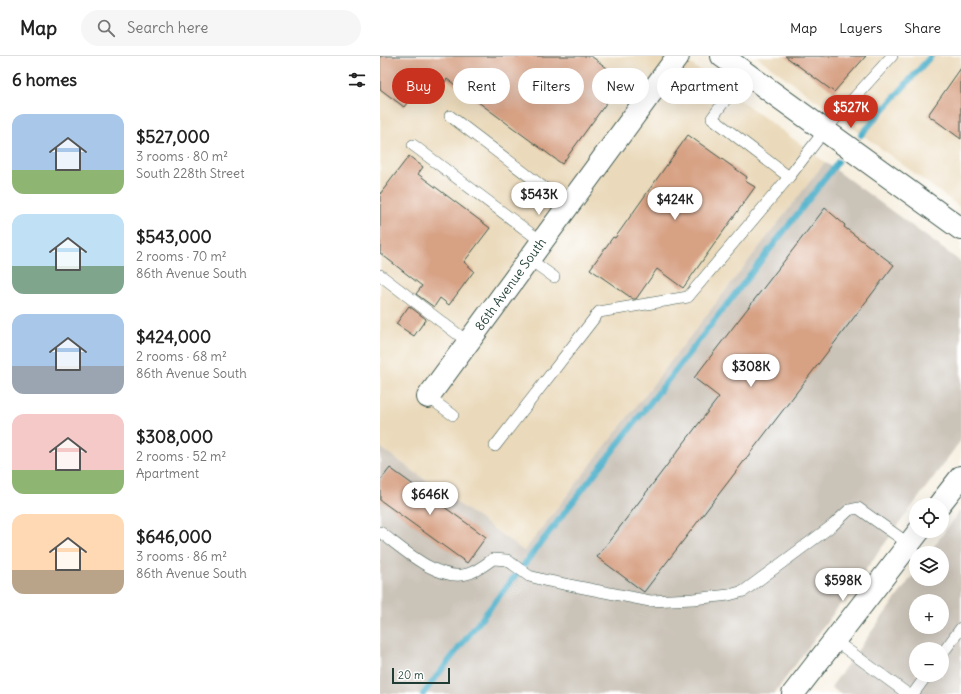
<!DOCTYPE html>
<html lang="en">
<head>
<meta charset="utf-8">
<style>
	:root { --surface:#fff; --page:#f6f6f6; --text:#222; --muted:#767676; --line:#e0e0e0; --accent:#c8321e }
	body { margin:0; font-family:Delius,sans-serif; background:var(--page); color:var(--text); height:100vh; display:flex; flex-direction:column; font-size:15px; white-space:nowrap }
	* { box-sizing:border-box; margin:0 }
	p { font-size:13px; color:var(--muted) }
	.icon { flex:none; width:22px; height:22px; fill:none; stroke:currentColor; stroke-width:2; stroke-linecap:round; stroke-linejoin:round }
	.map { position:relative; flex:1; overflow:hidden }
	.sheet { display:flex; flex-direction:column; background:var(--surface); width:380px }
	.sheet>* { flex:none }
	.guide { position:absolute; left:12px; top:12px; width:380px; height:36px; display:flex; gap:8px }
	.fabs { position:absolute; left:529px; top:442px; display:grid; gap:8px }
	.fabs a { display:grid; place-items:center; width:40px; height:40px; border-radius:50%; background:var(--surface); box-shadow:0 4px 16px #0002; font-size:20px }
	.scale { position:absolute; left:12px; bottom:10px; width:58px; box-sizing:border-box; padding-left:4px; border:2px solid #1f3d34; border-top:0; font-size:11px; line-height:14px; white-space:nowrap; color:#1f3d34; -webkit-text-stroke:3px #fff; paint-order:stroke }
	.price { position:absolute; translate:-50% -34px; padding:0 9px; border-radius:14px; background:#fff; color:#222; font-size:13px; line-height:26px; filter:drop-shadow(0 1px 2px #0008) }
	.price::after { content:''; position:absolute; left:50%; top:24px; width:12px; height:9px; margin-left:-6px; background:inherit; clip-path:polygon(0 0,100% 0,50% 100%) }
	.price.active { background:var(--accent); color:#fff }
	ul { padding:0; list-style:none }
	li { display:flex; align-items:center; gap:12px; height:100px; padding:0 12px }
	li span { display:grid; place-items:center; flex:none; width:112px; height:80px; border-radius:12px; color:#555 }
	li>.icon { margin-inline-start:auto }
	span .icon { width:48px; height:48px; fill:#fffc; stroke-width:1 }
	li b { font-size:17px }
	h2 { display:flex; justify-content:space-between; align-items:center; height:48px; padding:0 12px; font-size:17px }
	.pill { padding:0 14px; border-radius:18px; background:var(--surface); box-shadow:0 4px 16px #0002; font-size:14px; line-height:36px }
	.pill.active { background:var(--accent); color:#fff }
	header { display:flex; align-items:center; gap:24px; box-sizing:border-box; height:56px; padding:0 20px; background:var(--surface); border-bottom:1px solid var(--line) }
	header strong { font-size:19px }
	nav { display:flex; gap:22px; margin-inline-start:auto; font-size:14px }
	.search { width:280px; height:36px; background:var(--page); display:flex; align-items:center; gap:10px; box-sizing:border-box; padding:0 14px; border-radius:22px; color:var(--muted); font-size:15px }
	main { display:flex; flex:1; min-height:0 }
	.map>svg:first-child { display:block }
	.built { fill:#ead9ba }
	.industrial { fill:#cac3b8; fill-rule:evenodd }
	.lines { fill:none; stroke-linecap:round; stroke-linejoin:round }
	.stream { stroke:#4aafc9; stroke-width:6 }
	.building { fill:#d7a184 }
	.service-casing { stroke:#3f584e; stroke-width:12 }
	.minor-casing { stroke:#3f584e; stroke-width:24 }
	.tertiary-casing { stroke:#3f584e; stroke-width:24 }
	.service { stroke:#fff; stroke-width:11 }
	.minor { stroke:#fff; stroke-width:22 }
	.tertiary { stroke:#fff; stroke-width:22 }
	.labels { text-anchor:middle; stroke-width:3; stroke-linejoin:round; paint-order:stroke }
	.street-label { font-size:13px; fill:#1f3d34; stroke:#fff }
</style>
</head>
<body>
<header>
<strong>Map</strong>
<div class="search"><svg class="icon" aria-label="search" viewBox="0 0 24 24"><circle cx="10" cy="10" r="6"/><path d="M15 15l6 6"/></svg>Search here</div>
<nav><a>Map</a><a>Layers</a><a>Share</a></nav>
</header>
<main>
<section class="sheet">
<h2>6 homes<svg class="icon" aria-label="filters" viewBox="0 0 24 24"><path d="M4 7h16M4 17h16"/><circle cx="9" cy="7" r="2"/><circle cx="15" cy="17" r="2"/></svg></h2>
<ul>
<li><span style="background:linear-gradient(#a9c7e8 70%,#8fb573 0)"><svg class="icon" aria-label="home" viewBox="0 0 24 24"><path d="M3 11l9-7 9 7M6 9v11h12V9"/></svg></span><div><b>$527,000</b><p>3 rooms · 80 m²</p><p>South 228th Street</p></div></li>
<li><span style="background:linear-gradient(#bfe0f5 65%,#7fa58c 0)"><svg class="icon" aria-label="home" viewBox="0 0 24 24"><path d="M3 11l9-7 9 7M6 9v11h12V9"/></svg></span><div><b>$543,000</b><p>2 rooms · 70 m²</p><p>86th Avenue South</p></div></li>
<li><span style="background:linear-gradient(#a9c7e8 65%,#9aa5b1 0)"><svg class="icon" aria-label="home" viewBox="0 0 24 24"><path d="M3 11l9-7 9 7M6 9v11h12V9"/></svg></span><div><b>$424,000</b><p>2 rooms · 68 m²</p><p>86th Avenue South</p></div></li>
<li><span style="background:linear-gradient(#f6c9c9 70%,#8fb573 0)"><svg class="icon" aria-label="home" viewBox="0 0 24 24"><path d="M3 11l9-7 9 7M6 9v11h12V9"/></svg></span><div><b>$308,000</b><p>2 rooms · 52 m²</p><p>Apartment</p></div></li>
<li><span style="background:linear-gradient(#ffd9b3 70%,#b9a48a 0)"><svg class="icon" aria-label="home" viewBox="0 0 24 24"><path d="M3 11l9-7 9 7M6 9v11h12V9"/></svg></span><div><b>$646,000</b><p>3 rooms · 86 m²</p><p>86th Avenue South</p></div></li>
</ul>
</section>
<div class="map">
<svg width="581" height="638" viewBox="0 0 581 638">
	<rect width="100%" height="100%" fill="#fff"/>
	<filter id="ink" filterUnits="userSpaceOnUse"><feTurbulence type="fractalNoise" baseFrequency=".025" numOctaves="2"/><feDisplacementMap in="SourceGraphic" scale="8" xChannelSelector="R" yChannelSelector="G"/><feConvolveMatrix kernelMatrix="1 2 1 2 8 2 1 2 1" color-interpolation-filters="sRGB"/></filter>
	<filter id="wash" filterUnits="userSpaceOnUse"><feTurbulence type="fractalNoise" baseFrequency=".012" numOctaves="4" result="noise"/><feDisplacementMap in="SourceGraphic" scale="16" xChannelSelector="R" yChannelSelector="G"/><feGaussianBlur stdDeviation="0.9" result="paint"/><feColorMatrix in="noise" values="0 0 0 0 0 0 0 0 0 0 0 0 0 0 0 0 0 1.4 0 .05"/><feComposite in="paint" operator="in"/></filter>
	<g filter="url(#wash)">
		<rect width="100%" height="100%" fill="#f7f0e1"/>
		<g class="built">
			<path d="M 0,0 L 300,0 L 445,106 L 144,495 L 0,391 Z"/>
			<path d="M 376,0 L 581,0 L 581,152 Z"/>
		</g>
		<g class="industrial">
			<path d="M 445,106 L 581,206 L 581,384 L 394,638 L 0,638 L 0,391 L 144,495 Z"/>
			<path d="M 581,453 L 581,638 L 460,638 L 451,631 L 536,515 L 536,523 L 562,523 L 562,497 L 549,497 ZM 536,545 L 562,545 L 562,571 L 536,571 ZM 536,593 L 562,593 L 562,619 L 536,619 Z"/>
		</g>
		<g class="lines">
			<g class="stream">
				<path d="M 481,79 L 551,0"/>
				<path d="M 43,638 L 458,106"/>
			</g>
		</g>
		<g id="blocks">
			<g class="building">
				<path d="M 0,0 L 211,0 L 243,24 L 182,108 L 67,23 L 61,31 L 47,21 L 24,51 L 0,33 Z"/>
				<path d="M 405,0 L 486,0 L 454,36 Z"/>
				<path d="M 581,12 L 581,83 L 548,59 Z"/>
				<path d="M 308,79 L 367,121 L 365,125 L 375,131 L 303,232 L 277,213 L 256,243 L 253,243 L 210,213 L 233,181 L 235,182 Z"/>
				<path d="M 29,100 L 43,111 L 38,118 L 110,172 L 84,206 L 94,215 L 69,249 L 60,242 L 54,251 L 36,238 L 42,230 L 0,197 L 0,138 Z"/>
				<path d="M 445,152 L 465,169 L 464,171 L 514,209 L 264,536 L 217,501 L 339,341 L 314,322 Z"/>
				<path d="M 29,250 L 46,263 L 34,280 L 16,268 Z"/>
				<path d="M 10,412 L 106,481 L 87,507 L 0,444 L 0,425 Z"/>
			</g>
		</g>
	</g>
	<g filter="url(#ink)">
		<use href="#blocks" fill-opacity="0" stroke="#3f584e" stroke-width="1"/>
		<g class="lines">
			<g class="service-casing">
				<g id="service">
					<path d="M 365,17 L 332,62 L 409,121 L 445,74 L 512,0"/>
					<path d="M 70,60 L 188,150"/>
					<path d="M 33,89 L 162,186"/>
					<path d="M 149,203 L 174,221"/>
					<path d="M 0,219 L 88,286"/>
					<path d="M 48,341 L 73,359"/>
					<path d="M 115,390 L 219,256 L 308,241 L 409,121"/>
					<path d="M 0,476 C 22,492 58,526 87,518 C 96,516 106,508 113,503 L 127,504 L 149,520 L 164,524 L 270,545 L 313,543 L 349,539 L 364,535 L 453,469 L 469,454 L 478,452 L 529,488"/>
					<path d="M 454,584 L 528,638"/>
					<path d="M 562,598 L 581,572"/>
					<path d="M 533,638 L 547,619"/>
				</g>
			</g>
			<g class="minor-casing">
				<g id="minor">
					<path d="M 48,341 L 298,0"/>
					<path d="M 559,449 L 581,421"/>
					<path d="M 413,638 L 539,475"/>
				</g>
			</g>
			<g class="tertiary-casing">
				<path id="tertiary" d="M 342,0 L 581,173"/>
			</g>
			<use href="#service" class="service"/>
			<use href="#minor" class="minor"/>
			<use href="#tertiary" class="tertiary"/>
		</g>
	</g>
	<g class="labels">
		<g class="street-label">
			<text transform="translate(130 228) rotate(-54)" y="5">86th Avenue South</text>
		</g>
	</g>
</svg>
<div class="fabs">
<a><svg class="icon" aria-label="locate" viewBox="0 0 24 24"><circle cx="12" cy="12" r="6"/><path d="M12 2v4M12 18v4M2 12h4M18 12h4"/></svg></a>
<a><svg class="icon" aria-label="layers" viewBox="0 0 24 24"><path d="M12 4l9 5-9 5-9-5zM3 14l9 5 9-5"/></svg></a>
<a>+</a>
<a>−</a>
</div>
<div class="scale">20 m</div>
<b class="price active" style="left:471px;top:73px">$527K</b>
<b class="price" style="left:159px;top:160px">$543K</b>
<b class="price" style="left:295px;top:165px">$424K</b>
<b class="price" style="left:371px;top:332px">$308K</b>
<b class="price" style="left:50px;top:460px">$646K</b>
<b class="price" style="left:463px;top:546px">$598K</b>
<div class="guide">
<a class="pill active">Buy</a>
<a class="pill">Rent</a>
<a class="pill">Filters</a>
<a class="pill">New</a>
<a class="pill">Apartment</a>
</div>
</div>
</main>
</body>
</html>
